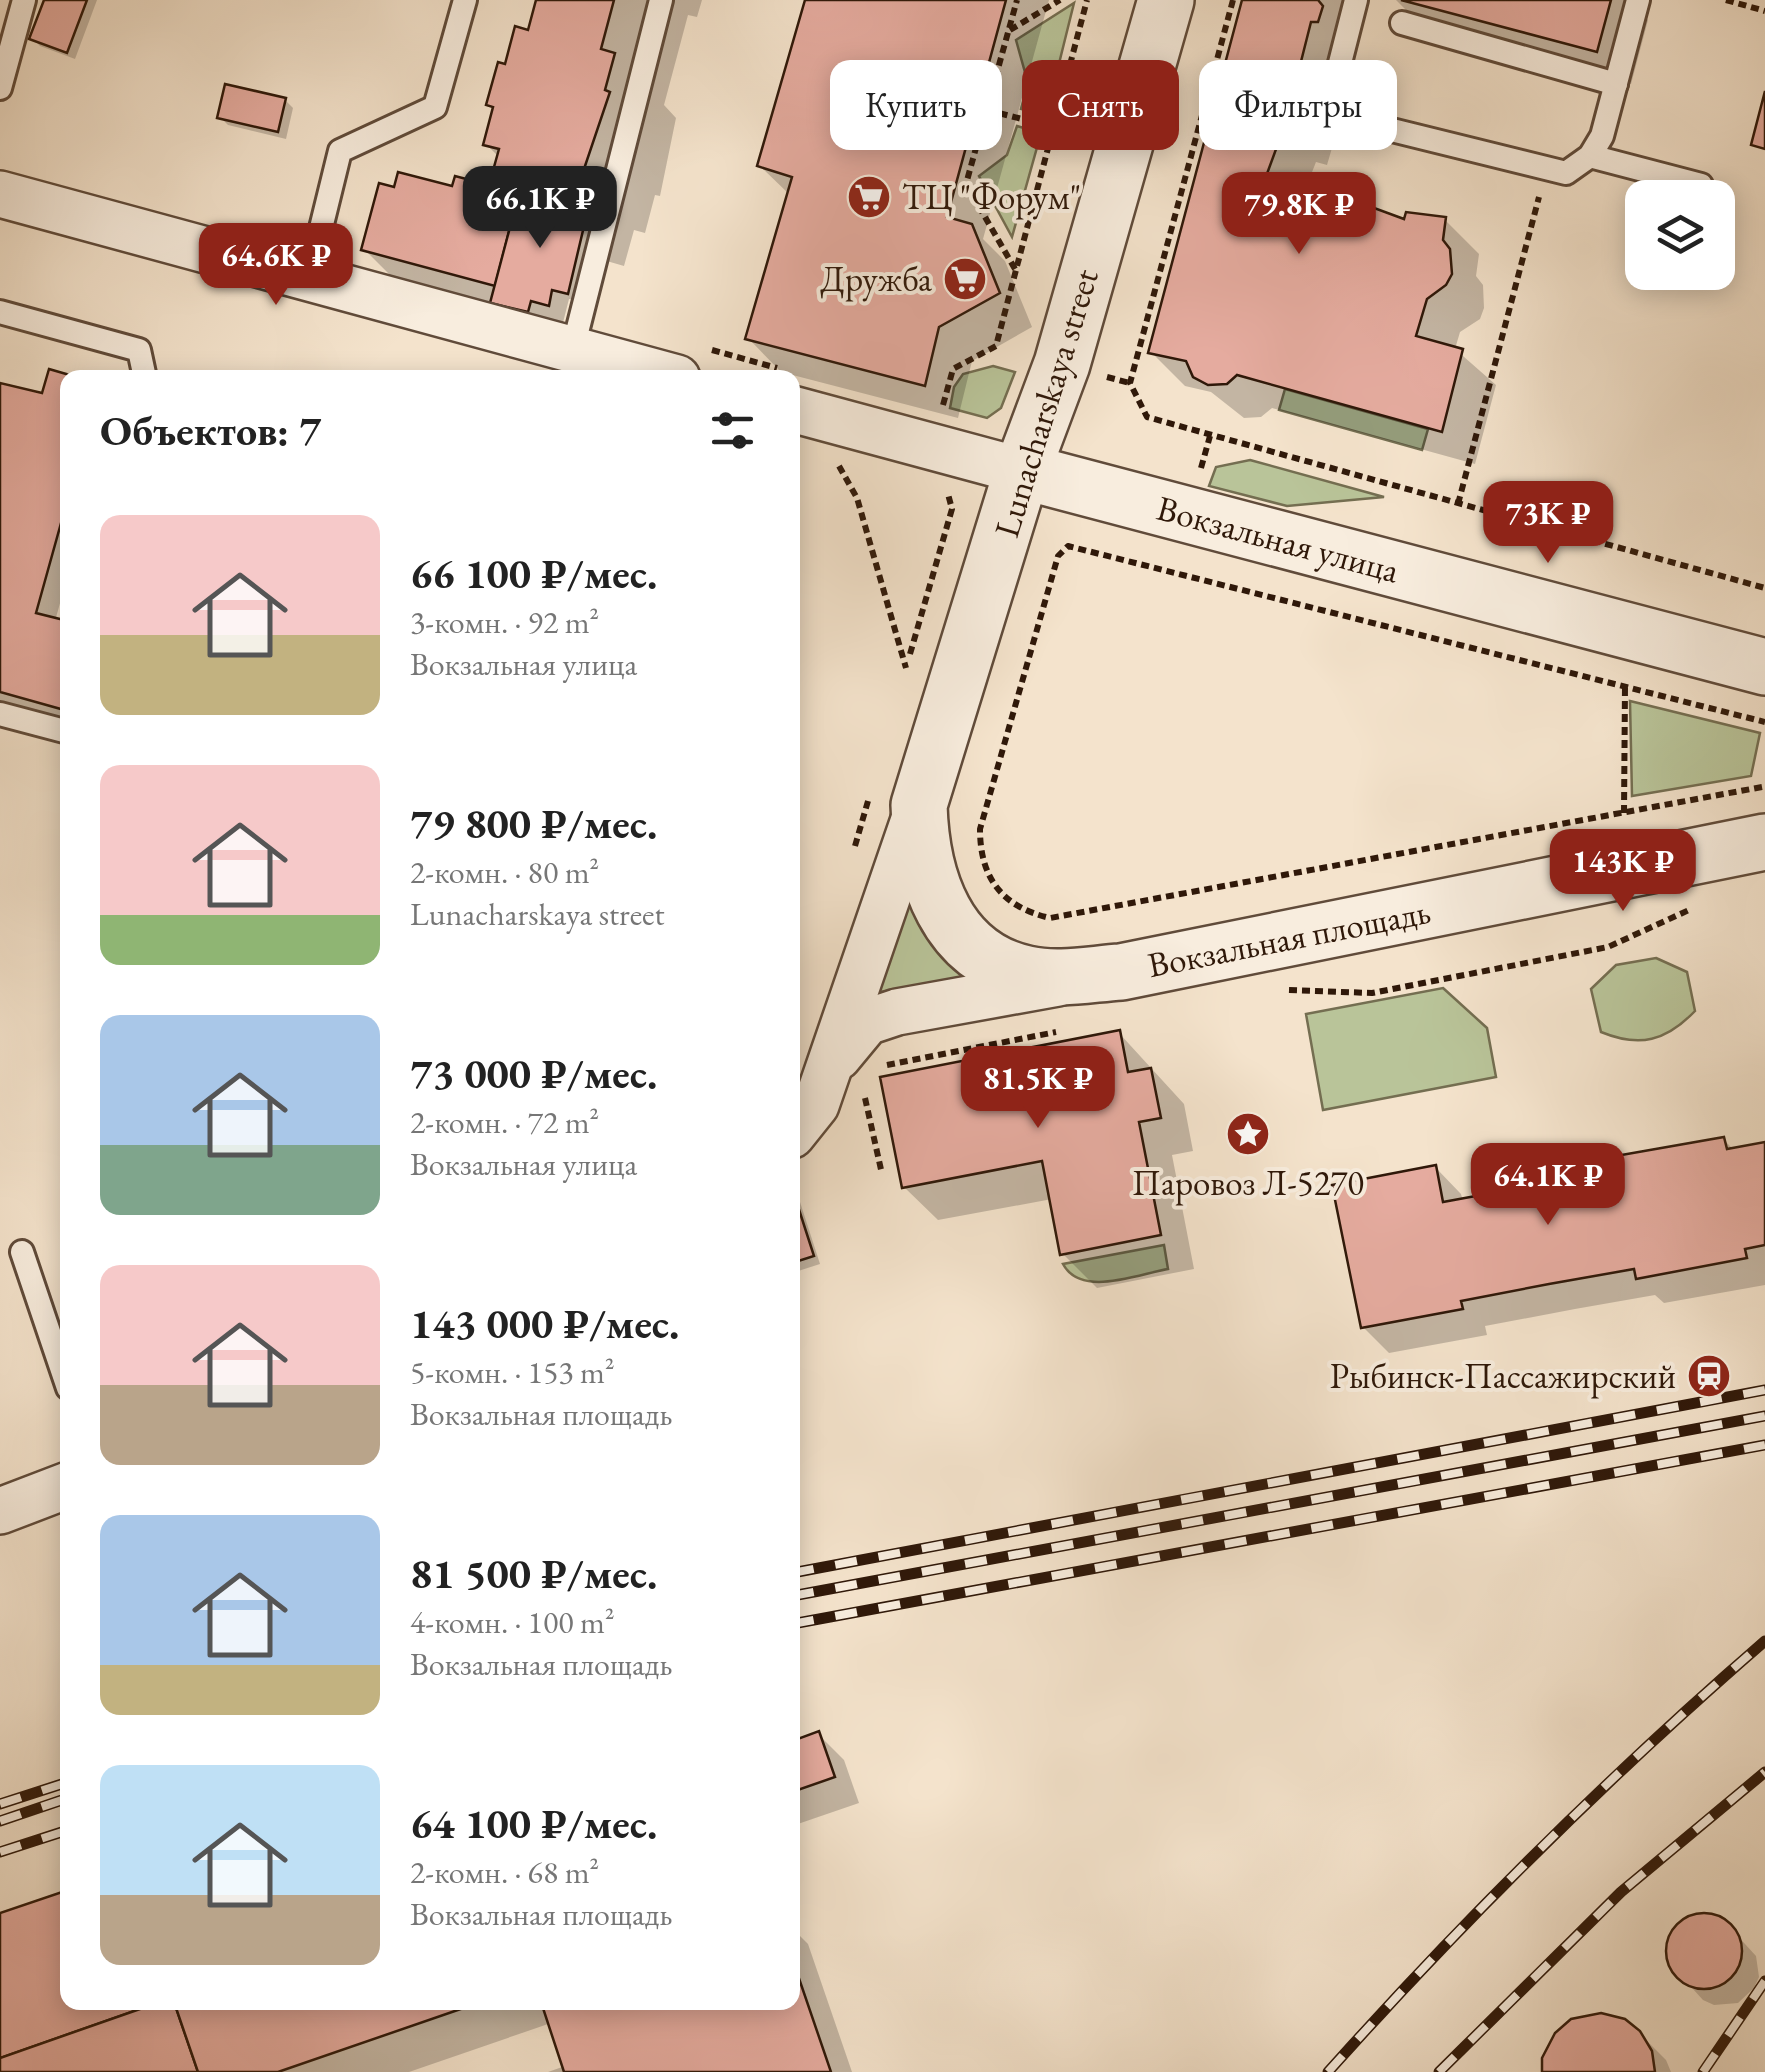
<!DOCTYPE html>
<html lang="ru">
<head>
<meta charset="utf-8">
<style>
	:root { --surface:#fff; --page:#f2f2f2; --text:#222; --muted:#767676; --accent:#8f2418 }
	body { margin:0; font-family:"EB Garamond",serif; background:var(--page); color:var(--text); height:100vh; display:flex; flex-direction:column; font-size:38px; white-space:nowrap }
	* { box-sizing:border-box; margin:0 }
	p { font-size:32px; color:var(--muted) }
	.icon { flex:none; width:55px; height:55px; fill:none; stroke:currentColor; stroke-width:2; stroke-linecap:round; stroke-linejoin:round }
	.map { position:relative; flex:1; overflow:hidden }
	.details { position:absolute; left:60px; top:370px; width:740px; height:1640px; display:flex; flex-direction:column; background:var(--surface); border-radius:20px; box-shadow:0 5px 25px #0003 }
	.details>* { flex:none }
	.banner { position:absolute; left:830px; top:60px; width:785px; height:90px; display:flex; gap:20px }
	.tools { position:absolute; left:1625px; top:180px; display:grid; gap:20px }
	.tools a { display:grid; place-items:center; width:110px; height:110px; border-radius:20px; background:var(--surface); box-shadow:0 5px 25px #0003; font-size:50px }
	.price { position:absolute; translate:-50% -85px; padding:0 22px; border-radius:20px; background:var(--accent); color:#fff; font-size:32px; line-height:65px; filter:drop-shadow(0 2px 5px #0008) }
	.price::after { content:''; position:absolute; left:50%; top:60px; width:30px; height:22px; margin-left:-15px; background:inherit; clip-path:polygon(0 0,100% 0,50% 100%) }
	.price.on { background:#222; color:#fff }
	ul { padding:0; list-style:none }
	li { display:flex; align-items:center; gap:30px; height:250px; padding:0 40px }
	li span { display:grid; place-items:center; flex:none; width:280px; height:200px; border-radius:20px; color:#555 }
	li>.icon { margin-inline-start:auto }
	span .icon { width:120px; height:120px; fill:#fffc; stroke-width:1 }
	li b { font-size:42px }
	h2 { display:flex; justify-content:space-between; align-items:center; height:120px; padding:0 40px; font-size:42px }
	.pill { padding:0 35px; border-radius:20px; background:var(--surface); box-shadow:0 5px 25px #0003; font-size:35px; line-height:90px }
	.pill.on { background:var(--accent); color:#fff }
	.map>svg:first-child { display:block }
	.green { fill:#b9c499; stroke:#746e51; stroke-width:2.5 }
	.shadow { fill:#0003 }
	.building { fill:#e5ab9f; stroke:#2f1809; stroke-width:2.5 }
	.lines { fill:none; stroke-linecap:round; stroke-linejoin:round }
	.service-casing { stroke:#604b3a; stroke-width:28 }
	.minor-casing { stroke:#604b3a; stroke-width:50 }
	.tertiary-casing { stroke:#604b3a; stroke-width:60 }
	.path { stroke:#2f1809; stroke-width:6; stroke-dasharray:8 5; stroke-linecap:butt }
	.service { stroke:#f8edde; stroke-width:22 }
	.minor { stroke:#f8edde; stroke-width:45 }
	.tertiary { stroke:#f8edde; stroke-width:55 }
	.rail-casing { stroke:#2f1809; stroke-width:11 }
	.rail { stroke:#f8edde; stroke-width:8; stroke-dasharray:22; stroke-linecap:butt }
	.labels { text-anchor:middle; stroke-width:8; stroke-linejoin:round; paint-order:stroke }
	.poi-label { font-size:35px; fill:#2f1809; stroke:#f8edde; text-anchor:end }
	.street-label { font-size:35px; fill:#2f1809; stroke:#f8edde }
</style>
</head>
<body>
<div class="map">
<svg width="1765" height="2072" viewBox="0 0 1765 2072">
	<rect width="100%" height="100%" fill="#f4e3cc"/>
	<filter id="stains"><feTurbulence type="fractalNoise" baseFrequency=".002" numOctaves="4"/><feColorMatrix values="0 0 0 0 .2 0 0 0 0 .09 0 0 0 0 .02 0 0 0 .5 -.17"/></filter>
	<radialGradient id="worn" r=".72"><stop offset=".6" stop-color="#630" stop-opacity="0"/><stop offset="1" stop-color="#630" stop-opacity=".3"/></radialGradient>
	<g class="green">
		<path d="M 1074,3 L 1046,116 L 1021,109 L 1028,83 L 1016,40 Z"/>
		<path d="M 1017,126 L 1041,133 L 1012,237 L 979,176 L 1007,155 Z"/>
		<path d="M 993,366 L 1015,372 L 1001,408 L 987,418 L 950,408 L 954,387 L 963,374 Z"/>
		<path d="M 1285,389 L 1428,429 L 1422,450 L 1279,410 Z"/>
		<path d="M 1250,460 L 1384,497 L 1287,506 L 1209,486 L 1216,467 Z"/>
		<path d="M 1630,701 L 1760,733 L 1751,776 L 1632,796 Z"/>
		<path d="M 901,891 L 923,927 L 986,973 L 870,994 Z"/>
		<path d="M 1656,958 L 1687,972 L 1695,1011 C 1666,1041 1640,1048 1601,1032 L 1591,989 L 1616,965 Z"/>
		<path d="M 1443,988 L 1487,1028 L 1496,1077 L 1323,1110 L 1306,1014 Z"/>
		<path d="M 1164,1245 L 1168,1269 C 1138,1274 1081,1298 1063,1264 Z"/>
	</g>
	<g class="shadow">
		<path d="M 46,0 L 97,0 L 75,59 L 40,46 L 32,38 Z"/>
		<path d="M 537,0 L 702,0 L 697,17 L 688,15 L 664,105 L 676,118 L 660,196 L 655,195 L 645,233 L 634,230 L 624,266 L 586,255 L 575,300 L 569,299 L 557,346 L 426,311 L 364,249 L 396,190 L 491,188 L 500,158 L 486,144 L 495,111 L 488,104 L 530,33 Z"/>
		<path d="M 808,0 L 1049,0 L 983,239 L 1005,261 L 1032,327 L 972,361 L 958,418 L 781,372 L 748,338 L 790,195 L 760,166 Z"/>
		<path d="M 1245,0 L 1344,0 L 1345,55 L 1323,139 L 1332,148 L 1327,165 L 1316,162 L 1303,195 L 1405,222 L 1444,219 L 1479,254 L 1476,276 L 1483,285 L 1484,308 L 1480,319 L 1460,332 L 1455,349 L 1496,385 L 1475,464 L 1272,408 L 1261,417 L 1244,418 L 1211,392 L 1185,386 L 1151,352 Z"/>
		<path d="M 1396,0 L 1628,0 L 1648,20 L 1631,84 L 1426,30 Z"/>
		<path d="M 285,100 L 293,108 L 286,139 L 228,125 L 220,117 Z"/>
		<path d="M 68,378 L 68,575 L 55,621 L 68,624 L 68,721 L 0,714 L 0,392 L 44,396 Z"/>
		<path d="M 1119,1033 L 1184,1104 L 1193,1151 L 1172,1155 L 1194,1269 L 1097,1288 L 1063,1254 L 1052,1199 L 938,1220 L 904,1187 Z"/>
		<path d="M 1723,1139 L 1734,1150 L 1765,1144 L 1765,1285 L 1664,1303 L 1655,1295 L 1575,1309 L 1485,1326 L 1487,1335 L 1389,1353 L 1363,1327 L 1436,1168 L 1461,1194 L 1463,1201 L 1615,1173 Z"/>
		<path d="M 792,1195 L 800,1202 L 820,1264 L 792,1273 Z"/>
		<path d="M 818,1734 L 844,1760 L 859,1803 L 792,1826 L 792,1743 Z"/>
		<path d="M 0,1916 L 68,2002 L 792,2002 L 792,1928 L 808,1944 L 852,2072 L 548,2072 L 565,2066 L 551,2023 L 409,2072 L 0,2072 Z"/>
		<path d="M 1712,1916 L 1724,1921 L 1756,1956 L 1759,1977 L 1754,1988 L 1738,2003 L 1714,2005 L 1703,2000 L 1671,1965 L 1670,1939 L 1684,1921 Z"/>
		<path d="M 1639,2033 L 1666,2060 L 1671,2072 L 1544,2072 Z"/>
	</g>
	<g class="building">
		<path d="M 44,0 L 87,0 L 67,53 L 29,39 Z"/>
		<path d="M 536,0 L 614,0 L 601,49 L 615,53 L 605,90 L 610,92 L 583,172 L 572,170 L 562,205 L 519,193 L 495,286 L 361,250 L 379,183 L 394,187 L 398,172 L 452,186 L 455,176 L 489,185 L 499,149 L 483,145 L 493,107 L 486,105 L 498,62 L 505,64 L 515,26 L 528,30 Z"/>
		<path d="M 805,0 L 1006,0 L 947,217 L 972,224 L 1000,293 L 939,327 L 925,386 L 745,339 L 792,177 L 757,166 Z"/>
		<path d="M 1242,0 L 1318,0 L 1323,6 L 1318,22 L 1311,22 L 1289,109 L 1300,112 L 1294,132 L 1283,130 L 1264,182 L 1356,206 L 1358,202 L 1404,219 L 1406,212 L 1446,217 L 1443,240 L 1450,249 L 1452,274 L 1446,285 L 1427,299 L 1416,336 L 1463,349 L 1442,432 L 1237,375 L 1227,384 L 1208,385 L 1193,377 L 1186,361 L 1148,353 Z"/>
		<path d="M 1401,0 L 1611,0 L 1597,52 Z"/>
		<path d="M 225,84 L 286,98 L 278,132 L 217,118 Z"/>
		<path d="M 1765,91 L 1765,149 L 1751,145 Z"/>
		<path d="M 566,190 L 581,194 L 589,205 L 568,294 L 552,290 L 549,306 L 531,301 L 528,312 L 490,303 L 519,193 L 562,205 Z"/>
		<path d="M 49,369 L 80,378 L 68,378 L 68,498 L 36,613 L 68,621 L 68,711 L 0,692 L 0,383 L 42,393 Z"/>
		<path d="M 1120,1030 L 1128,1072 L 1151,1068 L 1161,1118 L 1139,1122 L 1161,1235 L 1060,1255 L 1042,1161 L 902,1188 L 880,1077 Z"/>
		<path d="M 1724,1137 L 1727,1149 L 1765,1142 L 1765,1245 L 1745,1249 L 1747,1258 L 1636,1279 L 1634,1269 L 1549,1284 L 1461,1301 L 1463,1309 L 1361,1328 L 1332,1185 L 1436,1165 L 1443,1202 L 1612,1171 L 1610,1157 Z"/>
		<path d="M 793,1191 L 814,1256 L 792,1263 L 792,1191 Z"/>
		<path d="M 819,1731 L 835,1777 L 792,1792 L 792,1741 Z"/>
		<path d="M 68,1890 L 68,2002 L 160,2002 L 0,2058 L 0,1913 Z"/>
		<circle cx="1704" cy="1951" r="38"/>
		<path d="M 792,1958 L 831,2072 L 564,2072 L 541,2002 L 792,2002 Z"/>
		<path d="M 160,2002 L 174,2002 L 198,2072 L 0,2072 L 0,2058 Z"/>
		<path d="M 174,2002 L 481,2002 L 278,2072 L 198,2072 Z"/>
		<path d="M 1601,2013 L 1625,2019 L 1640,2031 L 1652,2051 L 1655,2072 L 1542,2072 L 1542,2058 L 1555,2033 L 1571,2019 Z"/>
	</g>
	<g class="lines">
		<g class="service-casing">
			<g id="service">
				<path d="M 1356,0 L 1327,114 L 1566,173 L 1590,156 L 1602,136 L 1638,0"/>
				<path d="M 1402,23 L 1616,84"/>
				<path d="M 0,88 L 24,0"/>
				<path d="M 1590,156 L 1701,185"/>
				<path d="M 309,277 L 340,151 L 435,107 L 465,0"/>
				<path d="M 0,312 L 139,350 L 145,378"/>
				<path d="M 573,348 L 661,0"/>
				<path d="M 0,714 L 68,732"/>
				<path d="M 22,1252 L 68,1388"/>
			</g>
		</g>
		<g class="minor-casing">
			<g id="minor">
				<path d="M 0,194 L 677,378"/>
				<path d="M 792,409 L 1022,471"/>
				<path d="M 838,1057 L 867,1022 L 897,1012 L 1058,983"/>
				<path d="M 792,1135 L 816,1105 L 918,808"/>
				<path d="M 0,1511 L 68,1485"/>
			</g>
		</g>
		<g class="tertiary-casing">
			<g id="tertiary">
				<path d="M 1166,0 L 1062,364 L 1022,471 L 919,805 C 921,877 946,957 1027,974 C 1058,981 1090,974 1121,972 L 1765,842"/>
				<path d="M 1022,471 L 1765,667"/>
			</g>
		</g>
		<g class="path">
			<path d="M 1233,0 L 1130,383 L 1147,417 L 1765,588"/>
			<path d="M 1726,0 L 1765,11"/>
			<path d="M 1010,30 L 1060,0"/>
			<path d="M 987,110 L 1053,127"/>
			<path d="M 1015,269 L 966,184 L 1017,0"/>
			<path d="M 712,350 L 777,368"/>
			<path d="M 1107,377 L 1130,383"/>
			<path d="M 943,405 L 953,369 L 996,346 L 1087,0"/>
			<path d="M 839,466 L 857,498 L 906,668"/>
			<path d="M 1201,468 L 1210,436"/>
			<path d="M 1458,504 L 1539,197"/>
			<path d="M 910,654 L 952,509 L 948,494"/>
			<path d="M 1762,787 L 1050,918 C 1002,907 980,878 980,829 L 1058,556 L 1068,546 L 1765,722"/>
			<path d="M 1624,813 L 1625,686"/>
			<path d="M 855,846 L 868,801"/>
			<path d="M 1289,990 L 1372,993 L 1608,947 L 1689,910"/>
			<path d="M 887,1065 L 1056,1032"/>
			<path d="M 865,1098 L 882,1174"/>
		</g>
		<use href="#service" class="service"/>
		<use href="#minor" class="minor"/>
		<use href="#tertiary" class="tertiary"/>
		<g class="rail-casing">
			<g id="rail">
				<path d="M 792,1573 L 1765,1390"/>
				<path d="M 792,1596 L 1765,1416"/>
				<path d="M 792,1624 L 1765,1445"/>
				<path d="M 0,1804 L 68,1782"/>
				<path d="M 0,1821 L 68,1798"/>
				<path d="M 0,1852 L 68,1830"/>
				<path d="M 1328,2072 C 1465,1919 1609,1776 1765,1641"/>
				<path d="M 1439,2072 L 1621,1892 L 1765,1772"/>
				<path d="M 1703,2072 L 1765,1981"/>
			</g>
		</g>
		<use href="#rail" class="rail"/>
	</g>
	<defs>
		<g id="supermarket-disc" transform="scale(2.25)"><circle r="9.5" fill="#8f2418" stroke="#f8edde"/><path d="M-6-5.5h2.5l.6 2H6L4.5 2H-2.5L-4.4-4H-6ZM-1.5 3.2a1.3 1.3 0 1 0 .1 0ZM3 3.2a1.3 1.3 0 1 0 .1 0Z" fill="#fff"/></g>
		<g id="sight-disc" transform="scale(2.25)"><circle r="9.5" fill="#8f2418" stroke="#f8edde"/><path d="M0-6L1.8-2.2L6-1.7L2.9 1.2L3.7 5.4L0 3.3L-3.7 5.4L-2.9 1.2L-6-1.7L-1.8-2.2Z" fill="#fff"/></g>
		<g id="station-disc" transform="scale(2.25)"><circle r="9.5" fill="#8f2418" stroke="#f8edde"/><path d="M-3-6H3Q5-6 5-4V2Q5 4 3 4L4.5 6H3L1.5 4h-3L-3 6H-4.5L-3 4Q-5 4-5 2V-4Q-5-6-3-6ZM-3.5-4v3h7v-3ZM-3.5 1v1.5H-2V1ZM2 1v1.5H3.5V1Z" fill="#fff"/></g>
	</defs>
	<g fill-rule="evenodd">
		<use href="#supermarket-disc" x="869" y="197"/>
		<use href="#supermarket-disc" x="965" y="279"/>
		<use href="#sight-disc" x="1248" y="1134"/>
		<use href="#station-disc" x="1709" y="1376"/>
	</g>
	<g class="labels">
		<g class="poi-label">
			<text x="902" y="209" text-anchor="start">ТЦ "Форум"</text>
			<text x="932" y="291">Дружба</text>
			<text x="1248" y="1195" text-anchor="middle">Паровоз Л-5270</text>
			<text x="1676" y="1388">Рыбинск-Пассажирский</text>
		</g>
		<g class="street-label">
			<text transform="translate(1046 403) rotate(-73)" y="12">Lunacharskaya street</text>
			<text transform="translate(1278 539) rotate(15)" y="12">Вокзальная улица</text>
			<text transform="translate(1289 938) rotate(-11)" y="12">Вокзальная площадь</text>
		</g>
	</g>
	<rect width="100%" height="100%" filter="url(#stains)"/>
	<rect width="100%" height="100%" fill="url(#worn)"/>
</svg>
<div class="tools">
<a><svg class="icon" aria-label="layers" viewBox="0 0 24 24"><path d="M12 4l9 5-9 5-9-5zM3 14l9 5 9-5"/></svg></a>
</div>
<b class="price on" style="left:540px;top:251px">66.1K ₽</b>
<b class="price" style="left:1299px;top:257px">79.8K ₽</b>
<b class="price" style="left:276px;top:308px">64.6K ₽</b>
<b class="price" style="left:1548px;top:566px">73K ₽</b>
<b class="price" style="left:1623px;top:914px">143K ₽</b>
<b class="price" style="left:1038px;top:1131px">81.5K ₽</b>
<b class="price" style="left:1548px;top:1228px">64.1K ₽</b>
<div class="banner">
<a class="pill">Купить</a>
<a class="pill on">Снять</a>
<a class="pill">Фильтры</a>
</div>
<section class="details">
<h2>Объектов: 7<svg class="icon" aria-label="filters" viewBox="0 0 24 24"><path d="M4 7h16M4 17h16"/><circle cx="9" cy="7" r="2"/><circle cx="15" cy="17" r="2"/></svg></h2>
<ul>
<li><span style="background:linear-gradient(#f6c9c9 60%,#c2b280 0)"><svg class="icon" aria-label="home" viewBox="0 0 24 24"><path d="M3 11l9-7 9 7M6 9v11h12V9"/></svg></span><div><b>66 100 ₽/мес.</b><p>3-комн. · 92 m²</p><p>Вокзальная улица</p></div></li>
<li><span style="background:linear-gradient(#f6c9c9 75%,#8fb573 0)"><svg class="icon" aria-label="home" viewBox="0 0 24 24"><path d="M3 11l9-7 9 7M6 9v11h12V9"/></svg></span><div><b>79 800 ₽/мес.</b><p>2-комн. · 80 m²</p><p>Lunacharskaya street</p></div></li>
<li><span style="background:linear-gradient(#a9c7e8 65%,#7fa58c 0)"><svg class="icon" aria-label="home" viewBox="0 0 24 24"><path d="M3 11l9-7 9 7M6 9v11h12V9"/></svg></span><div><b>73 000 ₽/мес.</b><p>2-комн. · 72 m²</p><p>Вокзальная улица</p></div></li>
<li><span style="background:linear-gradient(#f6c9c9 60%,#b9a48a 0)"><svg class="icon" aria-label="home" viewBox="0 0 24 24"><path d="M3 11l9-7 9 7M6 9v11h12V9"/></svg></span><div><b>143 000 ₽/мес.</b><p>5-комн. · 153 m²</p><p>Вокзальная площадь</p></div></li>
<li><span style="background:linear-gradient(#a9c7e8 75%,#c2b280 0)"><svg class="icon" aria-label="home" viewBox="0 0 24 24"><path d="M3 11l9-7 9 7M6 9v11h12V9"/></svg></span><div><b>81 500 ₽/мес.</b><p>4-комн. · 100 m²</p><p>Вокзальная площадь</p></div></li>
<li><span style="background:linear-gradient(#bfe0f5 65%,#b9a48a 0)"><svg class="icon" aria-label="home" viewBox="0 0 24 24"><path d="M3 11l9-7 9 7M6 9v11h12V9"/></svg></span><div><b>64 100 ₽/мес.</b><p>2-комн. · 68 m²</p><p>Вокзальная площадь</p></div></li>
</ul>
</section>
</div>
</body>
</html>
